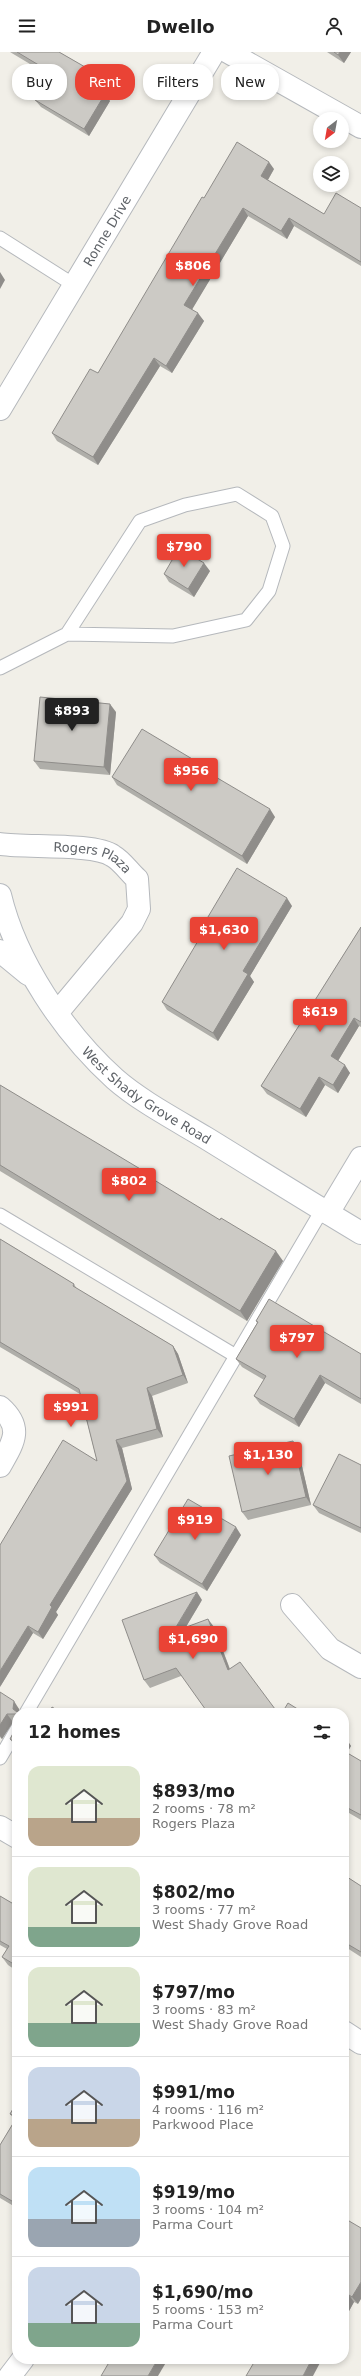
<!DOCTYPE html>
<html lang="en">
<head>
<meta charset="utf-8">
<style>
	:root { --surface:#fff; --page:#f6f6f6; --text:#222; --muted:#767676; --line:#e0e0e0; --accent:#ea4335 }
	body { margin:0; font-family:"DejaVu Sans",sans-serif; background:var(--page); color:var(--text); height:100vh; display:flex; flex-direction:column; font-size:15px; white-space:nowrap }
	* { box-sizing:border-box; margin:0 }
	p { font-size:13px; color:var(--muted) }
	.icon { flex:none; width:22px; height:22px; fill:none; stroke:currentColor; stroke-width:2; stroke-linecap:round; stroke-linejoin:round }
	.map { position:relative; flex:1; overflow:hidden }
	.panel { position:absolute; left:12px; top:1656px; width:337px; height:656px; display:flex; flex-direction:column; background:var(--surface); border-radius:16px; box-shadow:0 2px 6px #0003 }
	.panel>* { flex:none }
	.hud { position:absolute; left:12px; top:12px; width:337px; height:36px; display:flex; gap:8px }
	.needle { width:26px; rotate:211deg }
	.fabs { position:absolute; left:313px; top:60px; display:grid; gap:8px }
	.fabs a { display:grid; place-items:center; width:36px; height:36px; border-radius:50%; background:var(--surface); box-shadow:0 2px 6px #0003; font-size:20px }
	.price { position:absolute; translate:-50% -34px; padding:0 9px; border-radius:4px; background:var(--accent); color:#fff; font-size:13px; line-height:26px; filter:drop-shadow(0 1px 2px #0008) }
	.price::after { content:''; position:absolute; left:50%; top:24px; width:12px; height:9px; margin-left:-6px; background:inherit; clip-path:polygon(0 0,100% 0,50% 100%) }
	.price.on { background:#222; color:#fff }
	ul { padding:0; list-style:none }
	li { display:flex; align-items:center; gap:12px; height:100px; padding:0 16px }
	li+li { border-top:1px solid var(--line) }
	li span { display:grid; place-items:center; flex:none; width:112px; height:80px; border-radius:12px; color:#555 }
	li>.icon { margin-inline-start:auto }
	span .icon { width:48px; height:48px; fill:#fffc; stroke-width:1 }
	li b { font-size:17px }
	h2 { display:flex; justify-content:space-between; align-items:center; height:48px; padding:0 16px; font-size:17px }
	.tag { padding:0 14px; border-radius:16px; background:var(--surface); box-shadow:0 2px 6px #0003; font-size:14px; line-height:36px }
	.tag.on { background:var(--accent); color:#fff }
	header { display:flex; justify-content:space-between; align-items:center; height:52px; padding:0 16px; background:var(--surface); font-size:18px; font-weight:600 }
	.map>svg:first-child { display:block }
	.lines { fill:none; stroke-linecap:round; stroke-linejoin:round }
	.lane-casing { stroke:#b5b8bc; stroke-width:15 }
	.street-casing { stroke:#b5b8bc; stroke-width:24 }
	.secondary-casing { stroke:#b6babf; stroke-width:24 }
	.lane { stroke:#fff; stroke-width:13 }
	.street { stroke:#fff; stroke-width:22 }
	.secondary { stroke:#fff; stroke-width:22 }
	.wall { fill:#afaea9 }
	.shaded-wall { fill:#8f8d8a }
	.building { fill:#cccac5; stroke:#8f8d8a }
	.labels { text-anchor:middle; stroke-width:3.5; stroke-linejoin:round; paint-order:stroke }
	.street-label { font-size:13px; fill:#5f6368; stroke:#fff }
</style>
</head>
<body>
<header><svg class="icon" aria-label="menu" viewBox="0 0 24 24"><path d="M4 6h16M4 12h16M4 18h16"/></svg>Dwello<svg class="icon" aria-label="person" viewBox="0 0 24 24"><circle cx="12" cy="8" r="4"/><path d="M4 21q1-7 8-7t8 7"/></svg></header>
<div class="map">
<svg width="361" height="2324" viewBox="0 0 361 2324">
	<rect width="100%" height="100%" fill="#f1efe8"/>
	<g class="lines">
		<g class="lane-casing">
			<g id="lane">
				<path d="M 0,186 L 74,233"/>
				<path d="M 0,616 L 67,582 L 173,584 L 246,568 L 269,539 L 283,494 L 272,464 L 237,442 L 185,453 L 140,469 L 67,582"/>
				<path d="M 0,1163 L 236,1304"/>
				<path d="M 26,1661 L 322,1158"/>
				<path d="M 0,1706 L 17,1677"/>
			</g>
		</g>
		<g class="street-casing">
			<g id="street">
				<path d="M 228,0 L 361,75"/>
				<path id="s1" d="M 0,357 L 214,0"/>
				<path id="s2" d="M 0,792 C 26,796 95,791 113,804 C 122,809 129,820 137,827 L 139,857 L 132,871 L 57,961"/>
				<path d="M 328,1161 L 361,1106"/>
				<path d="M 0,1355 C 24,1376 13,1391 0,1414"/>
				<path d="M 292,1553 L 330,1597 L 361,1615"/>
				<path d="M 0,1775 L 17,1785"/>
				<path d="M 344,1980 L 361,1991"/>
				<path d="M 10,2324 L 23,2307"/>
			</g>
		</g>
		<g class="secondary-casing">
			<g id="secondary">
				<path id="s3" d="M 0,843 C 16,910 64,981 115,1027 C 140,1049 178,1069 206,1086 C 258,1118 309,1150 361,1181"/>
				<path d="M 0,899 L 28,922"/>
			</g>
		</g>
		<use href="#lane" class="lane"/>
		<use href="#street" class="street"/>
		<use href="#secondary" class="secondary"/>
	</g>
	<g class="wall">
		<path d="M 10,0 L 59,0 L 92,19 L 97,27 L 93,34 L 110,49 L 89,84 L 41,55 L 35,48 L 50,24 Z"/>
		<path d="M 327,0 L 351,0 L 344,11 Z"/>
		<path d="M 274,117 L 268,128 L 324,162 L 361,156 L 361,214 L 294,174 L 287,187 L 248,164 L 192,257 L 204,269 L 172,321 L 160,314 L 98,413 L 57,389 L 52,381 L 98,321 L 204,146 Z"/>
		<path d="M 210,519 L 194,545 L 169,530 L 164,522 Z"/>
		<path d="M 116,660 L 110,723 L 40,717 L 34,709 Z"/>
		<path d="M 112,725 L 275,765 L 247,812 L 117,733 Z"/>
		<path d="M 292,854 L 250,924 L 254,930 L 218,989 L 167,958 L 162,950 L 205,879 L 202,875 Z"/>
		<path d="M 361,875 L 361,975 L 359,974 L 338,1009 L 350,1021 L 338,1041 L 325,1033 L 306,1065 L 267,1042 L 261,1034 Z"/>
		<path d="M 0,1033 L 283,1209 L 247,1269 L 0,1119 Z"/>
		<path d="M 0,1187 L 74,1232 L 77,1237 L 173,1294 L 178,1302 L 188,1331 L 152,1344 L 163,1385 L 122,1396 L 132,1437 L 56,1560 L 58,1563 L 43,1587 L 33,1581 L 0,1635 L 97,1409 L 80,1342 L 0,1295 Z"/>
		<path d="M 256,1269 L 361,1302 L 361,1352 L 325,1331 L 299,1375 L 260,1352 L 254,1344 L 264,1328 L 242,1315 L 236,1307 L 257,1271 Z"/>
		<path d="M 298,1397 L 311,1453 L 248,1468 L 242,1460 Z"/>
		<path d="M 361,1413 L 361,1481 L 319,1461 L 313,1453 Z"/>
		<path d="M 241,1483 L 207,1539 L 160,1511 L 154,1503 Z"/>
		<path d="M 202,1548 L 186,1575 L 214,1575 L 230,1617 L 278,1661 L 181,1624 L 150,1636 L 144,1628 Z"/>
		<path d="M 0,1640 L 19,1657 L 19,1660 L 34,1661 L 17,1661 L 17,1670 L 13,1670 L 2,1687 L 0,1685 Z"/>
		<path d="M 17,1674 L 17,1696 L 10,1687 Z"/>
		<path d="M 344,1685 L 351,1694 L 347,1701 L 361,1709 L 361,1768 L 344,1758 Z"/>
		<path d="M 344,1823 L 361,1834 L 361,1905 L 344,1894 Z"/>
		<path d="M 0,1844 L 17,1854 L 17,1919 L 8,1913 L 2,1905 L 7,1897 L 0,1893 Z"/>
		<path d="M 17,2050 L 17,2156 L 0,2146 L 0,2093 L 15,2068 L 10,2062 Z"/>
		<path d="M 344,2166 L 358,2252 L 354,2250 L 344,2268 Z"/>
	</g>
	<g class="shaded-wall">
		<path d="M 340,0 L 351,0 L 344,11 L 338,3 Z"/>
		<path d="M 92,19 L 97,27 L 91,38 L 85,30 Z"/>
		<path d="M 105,42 L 110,49 L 89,84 L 84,77 Z"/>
		<path d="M 269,110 L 274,117 L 266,131 L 261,124 Z"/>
		<path d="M 243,156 L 248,164 L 190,261 L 184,253 Z"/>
		<path d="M 289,166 L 294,174 L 287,187 L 281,179 Z"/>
		<path d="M 0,220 L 5,228 L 0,237 Z"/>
		<path d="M 198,261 L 204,269 L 172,321 L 166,314 Z"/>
		<path d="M 154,306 L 160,314 L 98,413 L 93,405 Z"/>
		<path d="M 204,511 L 210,519 L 194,545 L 188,537 Z"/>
		<path d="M 110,652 L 116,660 L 110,723 L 104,715 Z"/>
		<path d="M 199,711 L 204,719 L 197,714 Z"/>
		<path d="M 270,757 L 275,765 L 247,812 L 242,804 Z"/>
		<path d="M 287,846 L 292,854 L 250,924 L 254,930 L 218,989 L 213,981 L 243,919 Z"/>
		<path d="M 354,966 L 359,974 L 336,1012 L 331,1004 Z"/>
		<path d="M 345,1013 L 350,1021 L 338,1041 L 333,1033 Z"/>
		<path d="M 319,1025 L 325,1033 L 306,1065 L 300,1057 Z"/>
		<path d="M 276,1199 L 283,1209 L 247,1269 L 240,1259 Z"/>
		<path d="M 173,1294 L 178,1302 L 188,1331 L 183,1323 Z"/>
		<path d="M 320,1323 L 325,1331 L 299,1375 L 294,1367 Z"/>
		<path d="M 147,1336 L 152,1344 L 163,1385 L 157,1377 Z"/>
		<path d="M 116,1388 L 122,1396 L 132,1437 L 56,1560 L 58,1563 L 43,1587 L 38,1580 L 50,1553 Z"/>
		<path d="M 293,1389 L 298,1397 L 311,1453 L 306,1445 Z"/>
		<path d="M 236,1475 L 241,1483 L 207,1539 L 202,1532 Z"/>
		<path d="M 197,1540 L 202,1548 L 178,1588 L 173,1580 Z"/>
		<path d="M 208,1567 L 214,1575 L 233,1626 L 228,1618 Z"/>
		<path d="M 28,1574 L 33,1581 L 0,1635 L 0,1619 Z"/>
		<path d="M 14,1649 L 19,1657 L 19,1661 L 17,1661 L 13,1657 Z"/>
		<path d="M 7,1662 L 13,1670 L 2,1687 L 0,1684 L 0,1673 Z"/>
		<path d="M 346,1686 L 351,1694 L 345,1704 L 344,1703 L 344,1688 Z"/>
		<path d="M 361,2230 L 361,2247 L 358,2252 L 352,2245 Z"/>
		<path d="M 349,2243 L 354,2250 L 344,2268 L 344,2251 Z"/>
		<path d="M 158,2307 L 168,2307 L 158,2324 L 148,2324 Z"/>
		<path d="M 312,2307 L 322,2307 L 313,2324 L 303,2324 Z"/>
	</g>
	<g class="building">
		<path d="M 17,0 L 59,0 L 92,19 L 85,30 L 105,42 L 84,77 L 35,48 L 52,21 Z"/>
		<path d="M 334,0 L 340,0 L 338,3 Z"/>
		<path d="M 237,90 L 269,110 L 261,124 L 324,162 L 336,141 L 361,156 L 361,210 L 289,166 L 281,179 L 243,156 L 184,253 L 198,261 L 166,314 L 154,306 L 93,405 L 52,381 L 90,317 L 98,321 L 202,145 L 204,146 Z"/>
		<path d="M 179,496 L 204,511 L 188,537 L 164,522 Z"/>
		<path d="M 40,645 L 110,652 L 104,715 L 34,709 Z"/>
		<path d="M 142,677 L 199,711 L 197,714 L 270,757 L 242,804 L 112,725 Z"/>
		<path d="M 237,816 L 287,846 L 243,919 L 248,922 L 213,981 L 162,950 L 205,877 L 202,875 Z"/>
		<path d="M 361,875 L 361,970 L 354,966 L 331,1004 L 345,1013 L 333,1033 L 319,1025 L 300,1057 L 261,1034 Z"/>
		<path d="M 0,1033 L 142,1118 L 141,1120 L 220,1168 L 221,1166 L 276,1199 L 240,1259 L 0,1113 Z"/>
		<path d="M 0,1187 L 74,1232 L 73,1234 L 173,1294 L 183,1323 L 147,1336 L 157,1377 L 116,1388 L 127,1429 L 50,1553 L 52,1555 L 38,1580 L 28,1574 L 0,1619 L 0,1493 L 63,1388 L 97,1409 L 79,1337 L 0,1290 Z"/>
		<path d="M 269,1247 L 361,1302 L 361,1347 L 320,1323 L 294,1367 L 254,1344 L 266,1324 L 236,1307 L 258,1270 L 256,1269 Z"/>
		<path d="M 293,1389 L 306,1445 L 242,1460 L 229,1404 Z"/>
		<path d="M 339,1402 L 361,1413 L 361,1476 L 313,1453 Z"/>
		<path d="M 188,1447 L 236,1475 L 202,1532 L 154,1503 Z"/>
		<path d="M 197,1540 L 173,1580 L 208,1567 L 228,1618 L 240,1610 L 278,1661 L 208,1661 L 176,1616 L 144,1628 L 122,1568 Z"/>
		<path d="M 0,1640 L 14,1649 L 13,1657 L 17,1660 L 24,1660 L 27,1657 L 34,1661 L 17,1661 L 17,1665 L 16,1662 L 7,1662 L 0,1673 Z"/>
		<path d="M 288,1651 L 304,1661 L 282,1661 Z"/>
		<path d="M 52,1655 L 62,1661 L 49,1661 Z"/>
		<path d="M 17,1674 L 17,1692 L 10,1687 Z"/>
		<path d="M 344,1699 L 361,1709 L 361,1763 L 344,1754 Z"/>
		<path d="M 344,1823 L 361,1834 L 361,1900 L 344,1890 Z"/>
		<path d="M 0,1844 L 17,1854 L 17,1914 L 2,1905 L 9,1894 L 0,1889 Z"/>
		<path d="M 17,2050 L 17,2152 L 0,2142 L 0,2093 L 17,2065 L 10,2062 Z"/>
		<path d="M 344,2166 L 361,2176 L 361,2230 L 352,2245 L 349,2243 L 344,2251 Z"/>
		<path d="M 111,2307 L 158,2307 L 148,2324 L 101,2324 Z"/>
		<path d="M 256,2307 L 312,2307 L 303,2324 L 246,2324 Z"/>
	</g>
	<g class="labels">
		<g class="street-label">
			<text dy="5" stroke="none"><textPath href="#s1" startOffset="208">Ronne Drive</textPath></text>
			<text dy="5" stroke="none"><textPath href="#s2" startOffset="95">Rogers Plaza</textPath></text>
			<text dy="5" stroke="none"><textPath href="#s3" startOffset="255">West Shady Grove Road</textPath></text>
		</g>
	</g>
</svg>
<div class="fabs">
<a><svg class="needle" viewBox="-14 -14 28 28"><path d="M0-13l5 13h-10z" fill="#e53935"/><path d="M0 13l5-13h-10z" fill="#767676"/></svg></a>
<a><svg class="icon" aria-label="layers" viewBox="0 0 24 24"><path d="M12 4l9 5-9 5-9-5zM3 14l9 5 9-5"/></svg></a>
</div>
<b class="price" style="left:193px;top:235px">$806</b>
<b class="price" style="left:184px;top:516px">$790</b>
<b class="price on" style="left:72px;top:680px">$893</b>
<b class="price" style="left:191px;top:740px">$956</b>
<b class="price" style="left:224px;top:899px">$1,630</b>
<b class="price" style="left:320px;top:981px">$619</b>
<b class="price" style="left:129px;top:1150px">$802</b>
<b class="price" style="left:297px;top:1307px">$797</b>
<b class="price" style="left:71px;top:1376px">$991</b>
<b class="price" style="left:268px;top:1424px">$1,130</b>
<b class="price" style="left:195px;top:1489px">$919</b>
<b class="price" style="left:193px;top:1608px">$1,690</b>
<div class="hud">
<a class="tag">Buy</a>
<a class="tag on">Rent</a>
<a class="tag">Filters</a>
<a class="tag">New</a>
</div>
<section class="panel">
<h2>12 homes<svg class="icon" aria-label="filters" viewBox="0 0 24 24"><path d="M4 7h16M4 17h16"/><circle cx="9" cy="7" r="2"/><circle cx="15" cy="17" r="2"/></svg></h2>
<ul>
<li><span style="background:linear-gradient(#dfe7d0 65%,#b9a48a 0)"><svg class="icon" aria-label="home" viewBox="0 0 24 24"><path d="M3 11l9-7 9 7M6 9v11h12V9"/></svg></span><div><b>$893/mo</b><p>2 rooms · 78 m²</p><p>Rogers Plaza</p></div></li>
<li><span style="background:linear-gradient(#dfe7d0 75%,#7fa58c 0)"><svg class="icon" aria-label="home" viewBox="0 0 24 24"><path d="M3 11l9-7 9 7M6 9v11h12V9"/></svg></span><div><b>$802/mo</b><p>3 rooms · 77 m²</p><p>West Shady Grove Road</p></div></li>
<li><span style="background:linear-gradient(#dfe7d0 70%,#7fa58c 0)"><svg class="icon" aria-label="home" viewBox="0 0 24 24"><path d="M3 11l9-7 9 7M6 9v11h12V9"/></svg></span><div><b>$797/mo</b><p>3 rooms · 83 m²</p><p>West Shady Grove Road</p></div></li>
<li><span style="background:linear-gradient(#c9d6e8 65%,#b9a48a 0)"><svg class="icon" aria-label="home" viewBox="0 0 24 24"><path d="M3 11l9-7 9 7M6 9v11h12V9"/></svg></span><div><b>$991/mo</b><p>4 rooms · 116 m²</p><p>Parkwood Place</p></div></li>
<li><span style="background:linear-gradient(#bfe0f5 65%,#9aa5b1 0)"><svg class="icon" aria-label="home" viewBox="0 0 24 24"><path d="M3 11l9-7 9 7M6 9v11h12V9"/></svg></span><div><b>$919/mo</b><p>3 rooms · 104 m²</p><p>Parma Court</p></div></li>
<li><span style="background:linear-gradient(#c9d6e8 70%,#7fa58c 0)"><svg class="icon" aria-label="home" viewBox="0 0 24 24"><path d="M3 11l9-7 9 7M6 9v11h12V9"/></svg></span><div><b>$1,690/mo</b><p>5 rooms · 153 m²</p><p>Parma Court</p></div></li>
</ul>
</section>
</div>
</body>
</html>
